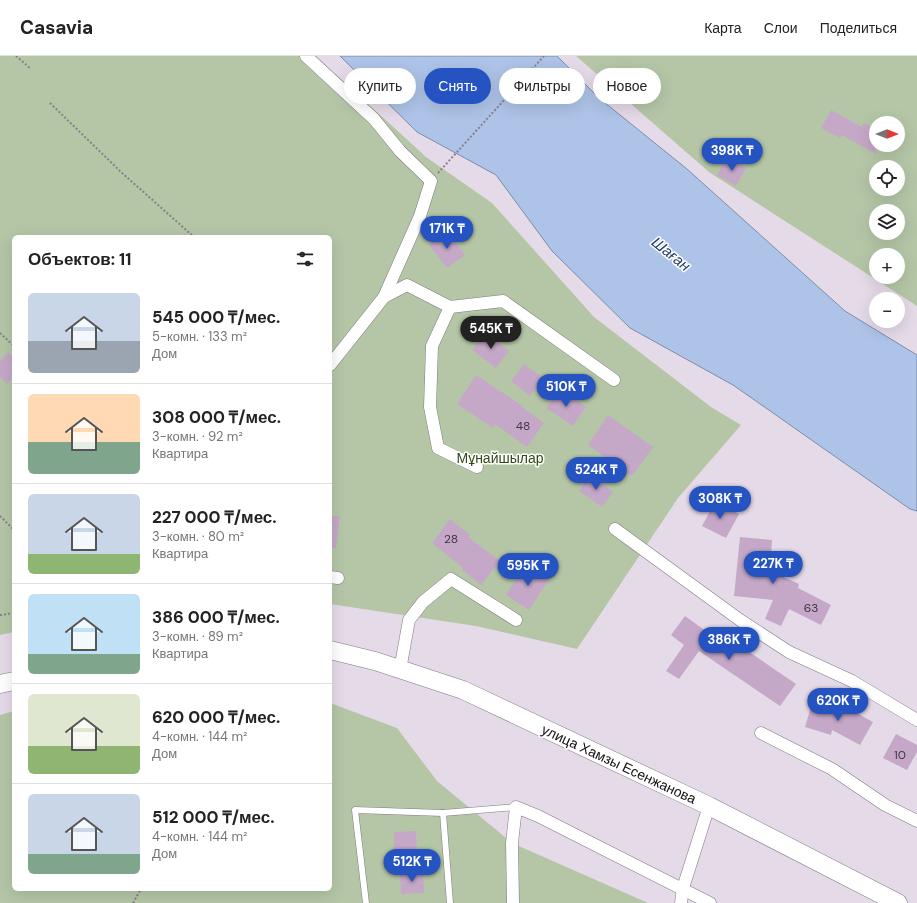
<!DOCTYPE html>
<html lang="ru">
<head>
<meta charset="utf-8">
<style>
	:root { --surface:#fff; --page:#f2f2f2; --text:#222; --muted:#767676; --line:#e0e0e0; --accent:#2554c2 }
	body { margin:0; font-family:"DM Sans",sans-serif; background:var(--page); color:var(--text); height:100vh; display:flex; flex-direction:column; font-size:15px; white-space:nowrap }
	* { box-sizing:border-box; margin:0 }
	p { font-size:13px; color:var(--muted) }
	.icon { flex:none; width:22px; height:22px; fill:none; stroke:currentColor; stroke-width:2; stroke-linecap:round; stroke-linejoin:round }
	.map { position:relative; flex:1; overflow:hidden }
	.sheet { position:absolute; left:12px; top:179px; width:320px; height:656px; display:flex; flex-direction:column; background:var(--surface); border-radius:6px; box-shadow:0 4px 16px #0002 }
	.sheet>* { flex:none }
	.top-card { position:absolute; left:344px; top:12px; width:380px; height:36px; display:flex; gap:8px }
	.needle { width:26px; rotate:90deg }
	.buttons { position:absolute; left:869px; top:60px; display:grid; gap:8px }
	.buttons a { display:grid; place-items:center; width:36px; height:36px; border-radius:50%; background:var(--surface); box-shadow:0 4px 16px #0002; font-size:20px }
	.price { position:absolute; translate:-50% -34px; padding:0 9px; border-radius:14px; background:var(--accent); color:#fff; font-size:13px; line-height:26px; filter:drop-shadow(0 1px 2px #0008) }
	.price::after { content:''; position:absolute; left:50%; top:24px; width:12px; height:9px; margin-left:-6px; background:inherit; clip-path:polygon(0 0,100% 0,50% 100%) }
	.price.active { background:#222; color:#fff }
	ul { padding:0; list-style:none }
	li { display:flex; align-items:center; gap:12px; height:100px; padding:0 16px }
	li+li { border-top:1px solid var(--line) }
	li span { display:grid; place-items:center; flex:none; width:112px; height:80px; border-radius:6px; color:#555 }
	li>.icon { margin-inline-start:auto }
	span .icon { width:48px; height:48px; fill:#fffc; stroke-width:1 }
	li b { font-size:17px }
	h2 { display:flex; justify-content:space-between; align-items:center; height:48px; padding:0 16px; font-size:17px }
	.tag { padding:0 14px; border-radius:18px; background:var(--surface); box-shadow:0 4px 16px #0002; font-size:14px; line-height:36px }
	.tag.active { background:var(--accent); color:#fff }
	header { display:flex; align-items:center; gap:24px; box-sizing:border-box; height:56px; padding:0 20px; background:var(--surface); border-bottom:1px solid var(--line) }
	header strong { font-size:19px }
	nav { display:flex; gap:22px; margin-inline-start:auto; font-size:14px }
	.map>svg:first-child { display:block }
	.green { fill:#b5c6a7; fill-rule:evenodd }
	.water { fill:#adc3e7; stroke:#7e8da7 }
	.building { fill:#c5a8c8 }
	.lines { fill:none; stroke-linecap:round; stroke-linejoin:round }
	.lane-casing { stroke:#827884; stroke-width:7 }
	.street-casing { stroke:#827884; stroke-width:13 }
	.secondary-casing { stroke:#827884; stroke-width:19 }
	.path { stroke:#877f89; stroke-width:2; stroke-dasharray:2 2; stroke-linecap:butt }
	.lane { stroke:#fff; stroke-width:6 }
	.street { stroke:#fff; stroke-width:12 }
	.secondary { stroke:#fff; stroke-width:18 }
	.labels { text-anchor:middle; stroke-width:3; stroke-linejoin:round; paint-order:stroke }
	.number-label { font-size:12px; fill:#3f3440 }
	.park-label { font-size:14px; fill:#314a13; stroke:#fff }
	.street-label { font-size:14px; fill:#120e13; stroke:#fff }
	.water-label { font-size:15px; font-style:italic; fill:#233d6b; stroke:#fff }
</style>
</head>
<body>
<header>
<strong>Casavia</strong>
<nav><a>Карта</a><a>Слои</a><a>Поделиться</a></nav>
</header>
<div class="map">
<svg width="917" height="847" viewBox="0 0 917 847">
	<rect width="100%" height="100%" fill="#e5dae8"/>
	<g class="green">
		<path d="M 0,0 L 316,0 L 426,101 L 492,147 L 594,261 L 711,351 L 741,369 L 678,442 L 577,593 L 476,570 L 330,548 L 330,181 L 14,181 L 14,576 L 0,579 Z"/>
		<path d="M 576,0 L 917,0 L 917,250 L 709,116 ZM 876,67 L 898,67 L 898,89 L 876,89 ZM 876,111 L 898,111 L 898,133 L 876,133 ZM 876,155 L 898,155 L 898,177 L 876,177 ZM 876,199 L 898,199 L 898,221 L 876,221 Z"/>
		<path d="M 330,647 L 397,672 L 437,725 L 512,787 L 648,847 L 0,847 L 0,659 L 14,655 L 14,833 L 330,833 Z"/>
	</g>
	<path class="water" d="M 340,0 L 557,0 L 599,42 L 687,113 L 845,255 L 917,299 L 917,455 L 910,453 L 733,329 L 630,272 L 552,195 L 496,119 L 417,76 Z"/>
	<g class="building">
		<path d="M 831,54 L 862,71 L 864,67 L 876,74 L 876,98 L 842,79 L 840,82 L 821,72 Z"/>
		<path d="M 727,101 L 746,112 L 736,130 L 717,119 Z"/>
		<path d="M 447,175 L 465,199 L 447,212 L 429,189 Z"/>
		<path d="M 486,276 L 509,295 L 496,312 L 472,294 Z"/>
		<path d="M 8,296 L 14,302 L 14,321 L 7,328 L 0,321 L 0,305 Z"/>
		<path d="M 524,308 L 543,322 L 530,340 L 511,325 Z"/>
		<path d="M 476,319 L 523,350 L 522,351 L 544,367 L 527,391 L 495,368 L 493,372 L 457,348 Z"/>
		<path d="M 559,333 L 586,351 L 573,370 L 546,352 Z"/>
		<path d="M 608,359 L 653,391 L 632,420 L 588,389 Z"/>
		<path d="M 590,419 L 613,436 L 602,451 L 579,435 Z"/>
		<path d="M 715,446 L 739,458 L 726,482 L 702,470 Z"/>
		<path d="M 330,460 L 340,460 L 336,492 L 330,492 Z"/>
		<path d="M 450,463 L 470,479 L 468,481 L 500,505 L 481,529 L 462,514 L 463,512 L 432,487 Z"/>
		<path d="M 740,481 L 772,484 L 770,515 L 799,528 L 798,532 L 831,549 L 821,569 L 789,553 L 781,570 L 765,563 L 773,544 L 734,540 Z"/>
		<path d="M 526,508 L 549,523 L 529,554 L 506,539 Z"/>
		<path d="M 685,560 L 721,586 L 726,580 L 796,628 L 780,650 L 699,595 L 679,623 L 666,615 L 684,589 L 671,579 Z"/>
		<path d="M 813,644 L 848,655 L 849,653 L 873,666 L 860,689 L 832,674 L 831,679 L 805,671 Z"/>
		<path d="M 896,678 L 917,689 L 917,696 L 907,714 L 883,702 Z"/>
		<path d="M 416,775 L 417,796 L 394,797 L 394,776 Z"/>
		<path d="M 423,816 L 424,837 L 401,838 L 400,817 Z"/>
	</g>
	<g class="lines">
		<g class="lane-casing">
			<g id="lane">
				<path d="M 443,757 L 450,847"/>
				<path d="M 366,847 L 355,754 L 443,757 L 516,751"/>
			</g>
		</g>
		<g class="street-casing">
			<g id="street">
				<path d="M 306,0 L 374,63 L 400,95 L 431,125 L 420,160 L 384,241"/>
				<path d="M 450,251 L 432,290 L 430,351 L 438,392 L 477,411"/>
				<path d="M 330,309 L 384,241 L 407,229 L 450,251 L 503,245 L 614,324"/>
				<path d="M 615,473 L 740,564 L 789,596 L 852,625 L 917,664"/>
				<path d="M 330,521 L 338,522"/>
				<path d="M 400,614 L 409,564 L 423,546 L 451,523 L 516,564"/>
				<path d="M 761,677 L 832,713 L 885,749 L 917,765"/>
				<path d="M 513,847 L 512,787 L 516,751 L 538,760 L 710,847"/>
				<path d="M 681,847 L 683,832 L 709,750"/>
			</g>
		</g>
		<g class="secondary-casing">
			<g id="secondary">
				<path d="M 330,594 L 375,605 L 463,634 L 709,750 L 898,847"/>
				<path d="M 0,628 L 14,625"/>
			</g>
		</g>
		<g class="path">
			<path d="M 16,0 L 30,12"/>
			<path d="M 50,47 L 121,116 L 194,181"/>
			<path d="M 438,117 L 544,0"/>
			<path d="M 0,277 L 14,290"/>
			<path d="M 0,460 L 14,474"/>
			<path d="M 0,559 L 14,557"/>
			<path d="M 133,847 L 141,833"/>
		</g>
		<use href="#lane" class="lane"/>
		<use href="#street" class="street"/>
		<use href="#secondary" class="secondary"/>
	</g>
	<g class="labels">
		<g class="number-label">
			<text x="523" y="374">48</text>
			<text x="451" y="487">28</text>
			<text x="811" y="556">63</text>
			<text x="900" y="703">10</text>
		</g>
		<g class="park-label">
			<text x="500" y="407">Мұнайшылар</text>
		</g>
		<g class="street-label">
			<text transform="translate(619 708) rotate(25)" y="5">улица Хамзы Есенжанова</text>
		</g>
		<g class="water-label">
			<text transform="translate(671 198) rotate(39)" y="5">Шаған</text>
		</g>
	</g>
</svg>
<div class="buttons">
<a><svg class="needle" viewBox="-14 -14 28 28"><path d="M0-13l5 13h-10z" fill="#e53935"/><path d="M0 13l5-13h-10z" fill="#767676"/></svg></a>
<a><svg class="icon" aria-label="locate" viewBox="0 0 24 24"><circle cx="12" cy="12" r="6"/><path d="M12 2v4M12 18v4M2 12h4M18 12h4"/></svg></a>
<a><svg class="icon" aria-label="layers" viewBox="0 0 24 24"><path d="M12 4l9 5-9 5-9-5zM3 14l9 5 9-5"/></svg></a>
<a>+</a>
<a>−</a>
</div>
<b class="price" style="left:732px;top:116px">398K ₸</b>
<b class="price" style="left:447px;top:194px">171K ₸</b>
<b class="price active" style="left:491px;top:294px">545K ₸</b>
<b class="price" style="left:566px;top:352px">510K ₸</b>
<b class="price" style="left:596px;top:435px">524K ₸</b>
<b class="price" style="left:720px;top:464px">308K ₸</b>
<b class="price" style="left:773px;top:529px">227K ₸</b>
<b class="price" style="left:528px;top:531px">595K ₸</b>
<b class="price" style="left:729px;top:605px">386K ₸</b>
<b class="price" style="left:838px;top:666px">620K ₸</b>
<b class="price" style="left:412px;top:827px">512K ₸</b>
<div class="top-card">
<a class="tag">Купить</a>
<a class="tag active">Снять</a>
<a class="tag">Фильтры</a>
<a class="tag">Новое</a>
</div>
<section class="sheet">
<h2>Объектов: 11<svg class="icon" aria-label="filters" viewBox="0 0 24 24"><path d="M4 7h16M4 17h16"/><circle cx="9" cy="7" r="2"/><circle cx="15" cy="17" r="2"/></svg></h2>
<ul>
<li><span style="background:linear-gradient(#c9d6e8 60%,#9aa5b1 0)"><svg class="icon" aria-label="home" viewBox="0 0 24 24"><path d="M3 11l9-7 9 7M6 9v11h12V9"/></svg></span><div><b>545 000 ₸/мес.</b><p>5-комн. · 133 m²</p><p>Дом</p></div></li>
<li><span style="background:linear-gradient(#ffd9b3 60%,#7fa58c 0)"><svg class="icon" aria-label="home" viewBox="0 0 24 24"><path d="M3 11l9-7 9 7M6 9v11h12V9"/></svg></span><div><b>308 000 ₸/мес.</b><p>3-комн. · 92 m²</p><p>Квартира</p></div></li>
<li><span style="background:linear-gradient(#c9d6e8 75%,#8fb573 0)"><svg class="icon" aria-label="home" viewBox="0 0 24 24"><path d="M3 11l9-7 9 7M6 9v11h12V9"/></svg></span><div><b>227 000 ₸/мес.</b><p>3-комн. · 80 m²</p><p>Квартира</p></div></li>
<li><span style="background:linear-gradient(#bfe0f5 75%,#7fa58c 0)"><svg class="icon" aria-label="home" viewBox="0 0 24 24"><path d="M3 11l9-7 9 7M6 9v11h12V9"/></svg></span><div><b>386 000 ₸/мес.</b><p>3-комн. · 89 m²</p><p>Квартира</p></div></li>
<li><span style="background:linear-gradient(#dfe7d0 65%,#8fb573 0)"><svg class="icon" aria-label="home" viewBox="0 0 24 24"><path d="M3 11l9-7 9 7M6 9v11h12V9"/></svg></span><div><b>620 000 ₸/мес.</b><p>4-комн. · 144 m²</p><p>Дом</p></div></li>
<li><span style="background:linear-gradient(#c9d6e8 75%,#7fa58c 0)"><svg class="icon" aria-label="home" viewBox="0 0 24 24"><path d="M3 11l9-7 9 7M6 9v11h12V9"/></svg></span><div><b>512 000 ₸/мес.</b><p>4-комн. · 144 m²</p><p>Дом</p></div></li>
</ul>
</section>
</div>
</body>
</html>
